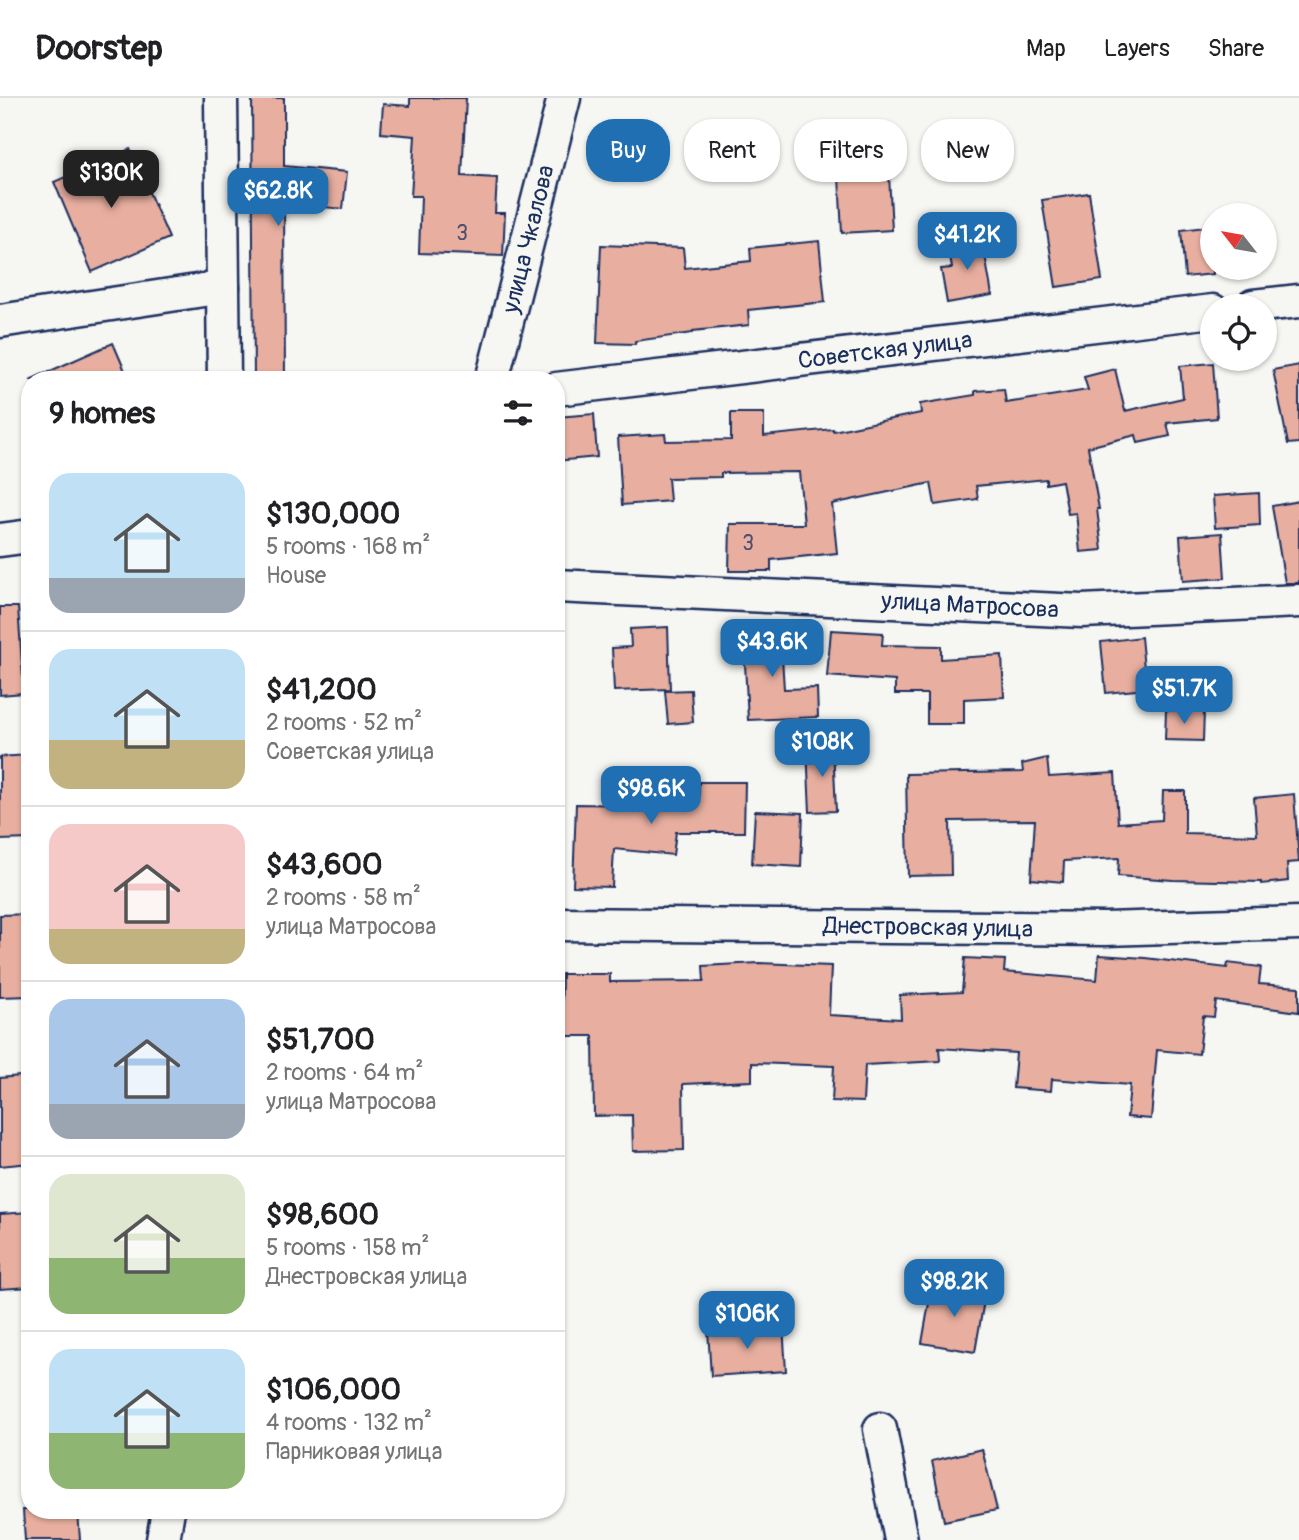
<!DOCTYPE html>
<html lang="en">
<head>
<meta charset="utf-8">
<style>
	:root { --surface:#fff; --page:#f6f6f6; --text:#202124; --muted:#757577; --line:#e0e0e0; --accent:#1f6fb2 }
	body { margin:0; font-family:Pangolin,sans-serif; background:var(--page); color:var(--text); height:100vh; display:flex; flex-direction:column; font-size:26px; white-space:nowrap }
	* { box-sizing:border-box; margin:0 }
	p { font-size:23px; color:var(--muted) }
	.icon { flex:none; width:38px; height:38px; fill:none; stroke:currentColor; stroke-width:2; stroke-linecap:round; stroke-linejoin:round }
	.map { position:relative; flex:1; overflow:hidden }
	.details { position:absolute; left:21px; top:273px; width:544px; height:1148px; display:flex; flex-direction:column; background:var(--surface); border-radius:28px; box-shadow:0 2px 5px #0004 }
	.details>* { flex:none }
	.banner { position:absolute; left:586px; top:21px; width:607px; height:63px; display:flex; gap:14px }
	.needle { width:46px; rotate:301deg }
	.buttons { position:absolute; left:1200px; top:105px; display:grid; gap:14px }
	.buttons a { display:grid; place-items:center; width:77px; height:77px; border-radius:50%; background:var(--surface); box-shadow:0 2px 5px #0004; font-size:35px }
	.price { position:absolute; translate:-50% -60px; padding:0 16px; border-radius:14px; background:var(--accent); color:#fff; font-size:23px; line-height:46px; filter:drop-shadow(0 2px 4px #0008) }
	.price::after { content:''; position:absolute; left:50%; top:42px; width:21px; height:16px; margin-left:-10px; background:inherit; clip-path:polygon(0 0,100% 0,50% 100%) }
	.price.selected { background:#222; color:#fff }
	ul { padding:0; list-style:none }
	li { display:flex; align-items:center; gap:21px; height:175px; padding:0 28px }
	li+li { border-top:2px solid var(--line) }
	li span { display:grid; place-items:center; flex:none; width:196px; height:140px; border-radius:21px; color:#555 }
	li>.icon { margin-inline-start:auto }
	span .icon { width:84px; height:84px; fill:#fffc; stroke-width:1 }
	li b { font-size:30px }
	h2 { display:flex; justify-content:space-between; align-items:center; height:84px; padding:0 28px; font-size:30px }
	.pill { padding:0 24px; border-radius:28px; background:var(--surface); box-shadow:0 2px 5px #0004; font-size:24px; line-height:63px }
	.pill.selected { background:var(--accent); color:#fff }
	header { display:flex; align-items:center; gap:42px; box-sizing:border-box; height:98px; padding:0 35px; background:var(--surface); border-bottom:2px solid var(--line) }
	header strong { font-size:33px }
	nav { display:flex; gap:38px; margin-inline-start:auto; font-size:24px }
	.map>svg:first-child { display:block }
	.building { fill:#e8afa0; stroke:#1b2f5e; stroke-width:2 }
	.lines { fill:none; stroke-linecap:round; stroke-linejoin:round }
	.minor-casing { stroke:#1b2f5e; stroke-width:37 }
	.minor { stroke:#f6f6f2; stroke-width:32 }
	.labels { text-anchor:middle; stroke-width:5; stroke-linejoin:round; paint-order:stroke }
	.number-label { font-size:21px; fill:#4e4f6e }
	.street-label { font-size:24px; fill:#1b2f5e; stroke:#f6f6f2 }
</style>
</head>
<body>
<header>
<strong>Doorstep</strong>
<nav><a>Map</a><a>Layers</a><a>Share</a></nav>
</header>
<div class="map">
<svg width="1299" height="1442" viewBox="0 0 1299 1442">
	<rect width="100%" height="100%" fill="#f6f6f2"/>
	<filter id="ink" filterUnits="userSpaceOnUse"><feTurbulence type="fractalNoise" baseFrequency=".0143" numOctaves="2"/><feDisplacementMap in="SourceGraphic" scale="14" xChannelSelector="R" yChannelSelector="G"/><feConvolveMatrix kernelMatrix="1 2 1 2 8 2 1 2 1" color-interpolation-filters="sRGB"/></filter>
	<g filter="url(#ink)">
		<g class="building">
			<path d="M 252,0 L 284,0 L 284,68 L 347,74 L 343,111 L 284,105 L 285,282 L 254,282 Z"/>
			<path d="M 410,0 L 466,0 L 462,78 L 497,80 L 495,115 L 505,115 L 503,158 L 419,155 L 421,98 L 411,98 L 415,38 L 381,35 L 383,6 L 410,8 Z"/>
			<path d="M 130,51 L 169,140 L 92,174 L 54,84 Z"/>
			<path d="M 889,77 L 892,132 L 842,135 L 839,79 Z"/>
			<path d="M 1089,95 L 1102,182 L 1056,189 L 1042,102 Z"/>
			<path d="M 1213,128 L 1213,176 L 1185,179 L 1181,132 Z"/>
			<path d="M 982,140 L 992,197 L 947,205 L 941,171 L 952,170 L 948,146 Z"/>
			<path d="M 819,143 L 825,204 L 748,212 L 749,227 L 693,233 L 693,235 L 635,243 L 635,246 L 597,245 L 601,147 L 683,150 L 685,170 L 751,163 L 750,150 Z"/>
			<path d="M 113,245 L 129,282 L 30,282 Z"/>
			<path d="M 1213,265 L 1217,320 L 1167,325 L 1170,338 L 1138,345 L 1136,337 L 1088,349 L 1099,411 L 1097,411 L 1102,452 L 1080,454 L 1076,415 L 1068,416 L 1062,383 L 1046,386 L 1046,381 L 976,388 L 978,401 L 935,407 L 931,385 L 832,406 L 837,455 L 771,462 L 771,473 L 729,473 L 730,426 L 804,426 L 799,374 L 721,375 L 721,379 L 668,380 L 670,403 L 622,407 L 618,339 L 665,336 L 666,343 L 731,342 L 731,315 L 764,315 L 764,338 L 833,331 L 833,333 L 921,315 L 920,306 L 975,297 L 975,293 L 1004,291 L 1006,305 L 1088,292 L 1084,279 L 1115,271 L 1125,313 L 1183,300 L 1180,268 Z"/>
			<path d="M 1299,267 L 1299,345 L 1288,346 L 1273,272 Z"/>
			<path d="M 594,316 L 597,359 L 556,363 L 556,319 Z"/>
			<path d="M 1259,395 L 1260,427 L 1215,430 L 1213,398 Z"/>
			<path d="M 1299,403 L 1299,485 L 1285,485 L 1272,408 Z"/>
			<path d="M 1222,435 L 1225,480 L 1183,483 L 1180,438 Z"/>
			<path d="M 0,509 L 18,509 L 24,595 L 0,597 Z"/>
			<path d="M 780,527 L 784,591 L 817,590 L 818,619 L 748,622 L 743,529 Z"/>
			<path d="M 668,529 L 670,591 L 614,593 L 612,550 L 631,549 L 630,531 Z"/>
			<path d="M 831,532 L 883,535 L 882,547 L 941,548 L 941,561 L 1002,557 L 1004,599 L 964,601 L 964,626 L 927,626 L 927,596 L 895,596 L 895,583 L 827,578 Z"/>
			<path d="M 1141,539 L 1146,591 L 1106,595 L 1101,544 Z"/>
			<path d="M 691,592 L 693,624 L 668,626 L 665,593 Z"/>
			<path d="M 1166,612 L 1204,613 L 1203,643 L 1165,642 Z"/>
			<path d="M 833,649 L 836,713 L 810,714 L 807,650 Z"/>
			<path d="M 28,657 L 30,741 L 0,742 L 0,659 Z"/>
			<path d="M 1047,660 L 1049,679 L 1115,675 L 1118,725 L 1162,722 L 1163,693 L 1185,693 L 1185,735 L 1257,737 L 1254,700 L 1294,696 L 1299,764 L 1287,765 L 1288,783 L 1261,786 L 1261,784 L 1173,782 L 1118,778 L 1119,760 L 1064,763 L 1063,784 L 1031,781 L 1035,722 L 950,723 L 951,777 L 908,778 L 906,676 L 1023,674 L 1022,666 Z"/>
			<path d="M 699,684 L 745,684 L 744,734 L 676,734 L 673,757 L 614,751 L 612,789 L 573,788 L 576,706 L 636,707 L 638,691 L 699,697 Z"/>
			<path d="M 755,713 L 803,715 L 801,769 L 752,766 Z"/>
			<path d="M 30,816 L 30,898 L 0,899 L 0,817 Z"/>
			<path d="M 1099,857 L 1145,860 L 1227,870 L 1228,865 L 1261,869 L 1259,886 L 1299,889 L 1299,914 L 1216,903 L 1214,919 L 1203,918 L 1199,956 L 1157,952 L 1151,1021 L 1127,1019 L 1130,987 L 1052,981 L 1051,993 L 1013,990 L 1016,955 L 939,950 L 940,963 L 865,967 L 863,1004 L 832,1003 L 834,968 L 752,965 L 752,983 L 683,986 L 684,1052 L 633,1053 L 632,1017 L 594,1018 L 593,938 L 561,938 L 562,876 L 610,876 L 610,884 L 704,883 L 703,868 L 759,865 L 831,868 L 829,917 L 901,921 L 900,897 L 962,894 L 965,860 L 1005,862 L 1004,874 L 1097,882 Z"/>
			<path d="M 30,977 L 30,1065 L 0,1068 L 0,980 Z"/>
			<path d="M 30,1114 L 30,1189 L 0,1191 L 0,1116 Z"/>
			<path d="M 932,1188 L 985,1197 L 975,1254 L 922,1245 Z"/>
			<path d="M 783,1227 L 786,1273 L 711,1278 L 708,1232 Z"/>
			<path d="M 982,1351 L 997,1412 L 944,1423 L 932,1363 Z"/>
			<path d="M 23,1412 L 78,1412 L 80,1442 L 25,1442 Z"/>
		</g>
		<g class="lines">
			<g class="minor-casing">
				<g id="minor">
					<path d="M 221,0 L 224,282"/>
					<path d="M 1253,208 L 1299,203"/>
					<path d="M 0,223 L 223,189"/>
					<path d="M 492,282 L 564,0"/>
					<path d="M 556,291 L 1213,213"/>
					<path d="M 0,442 L 30,438"/>
					<path d="M 556,488 L 1082,513 L 1299,503"/>
					<path d="M 556,826 L 1105,831 L 1299,825"/>
					<path d="M 880,1331 L 901,1442"/>
					<path d="M 163,1442 L 168,1412"/>
				</g>
			</g>
			<use href="#minor" class="minor"/>
		</g>
	</g>
	<g class="labels">
		<g class="number-label">
			<text x="462" y="142">3</text>
			<text x="748" y="452">3</text>
		</g>
		<g class="street-label">
			<text transform="translate(528 141) rotate(-76)" y="8">улица Чкалова</text>
			<text transform="translate(885 252) rotate(-7)" y="8">Советская улица</text>
			<text transform="translate(970 507) rotate(3)" y="8">улица Матросова</text>
			<text transform="translate(928 829) rotate(1)" y="8">Днестровская улица</text>
		</g>
	</g>
</svg>
<div class="buttons">
<a><svg class="needle" viewBox="-14 -14 28 28"><path d="M0-13l5 13h-10z" fill="#e53935"/><path d="M0 13l5-13h-10z" fill="#757577"/></svg></a>
<a><svg class="icon" aria-label="locate" viewBox="0 0 24 24"><circle cx="12" cy="12" r="6"/><path d="M12 2v4M12 18v4M2 12h4M18 12h4"/></svg></a>
</div>
<b class="price selected" style="left:111px;top:112px">$130K</b>
<b class="price" style="left:278px;top:130px">$62.8K</b>
<b class="price" style="left:967px;top:174px">$41.2K</b>
<b class="price" style="left:772px;top:581px">$43.6K</b>
<b class="price" style="left:1184px;top:628px">$51.7K</b>
<b class="price" style="left:822px;top:681px">$108K</b>
<b class="price" style="left:651px;top:728px">$98.6K</b>
<b class="price" style="left:954px;top:1221px">$98.2K</b>
<b class="price" style="left:747px;top:1253px">$106K</b>
<div class="banner">
<a class="pill selected">Buy</a>
<a class="pill">Rent</a>
<a class="pill">Filters</a>
<a class="pill">New</a>
</div>
<section class="details">
<h2>9 homes<svg class="icon" aria-label="filters" viewBox="0 0 24 24"><path d="M4 7h16M4 17h16"/><circle cx="9" cy="7" r="2"/><circle cx="15" cy="17" r="2"/></svg></h2>
<ul>
<li><span style="background:linear-gradient(#bfe0f5 75%,#9aa5b1 0)"><svg class="icon" aria-label="home" viewBox="0 0 24 24"><path d="M3 11l9-7 9 7M6 9v11h12V9"/></svg></span><div><b>$130,000</b><p>5 rooms · 168 m²</p><p>House</p></div></li>
<li><span style="background:linear-gradient(#bfe0f5 65%,#c2b280 0)"><svg class="icon" aria-label="home" viewBox="0 0 24 24"><path d="M3 11l9-7 9 7M6 9v11h12V9"/></svg></span><div><b>$41,200</b><p>2 rooms · 52 m²</p><p>Советская улица</p></div></li>
<li><span style="background:linear-gradient(#f6c9c9 75%,#c2b280 0)"><svg class="icon" aria-label="home" viewBox="0 0 24 24"><path d="M3 11l9-7 9 7M6 9v11h12V9"/></svg></span><div><b>$43,600</b><p>2 rooms · 58 m²</p><p>улица Матросова</p></div></li>
<li><span style="background:linear-gradient(#a9c7e8 75%,#9aa5b1 0)"><svg class="icon" aria-label="home" viewBox="0 0 24 24"><path d="M3 11l9-7 9 7M6 9v11h12V9"/></svg></span><div><b>$51,700</b><p>2 rooms · 64 m²</p><p>улица Матросова</p></div></li>
<li><span style="background:linear-gradient(#dfe7d0 60%,#8fb573 0)"><svg class="icon" aria-label="home" viewBox="0 0 24 24"><path d="M3 11l9-7 9 7M6 9v11h12V9"/></svg></span><div><b>$98,600</b><p>5 rooms · 158 m²</p><p>Днестровская улица</p></div></li>
<li><span style="background:linear-gradient(#bfe0f5 60%,#8fb573 0)"><svg class="icon" aria-label="home" viewBox="0 0 24 24"><path d="M3 11l9-7 9 7M6 9v11h12V9"/></svg></span><div><b>$106,000</b><p>4 rooms · 132 m²</p><p>Парниковая улица</p></div></li>
</ul>
</section>
</div>
</body>
</html>
